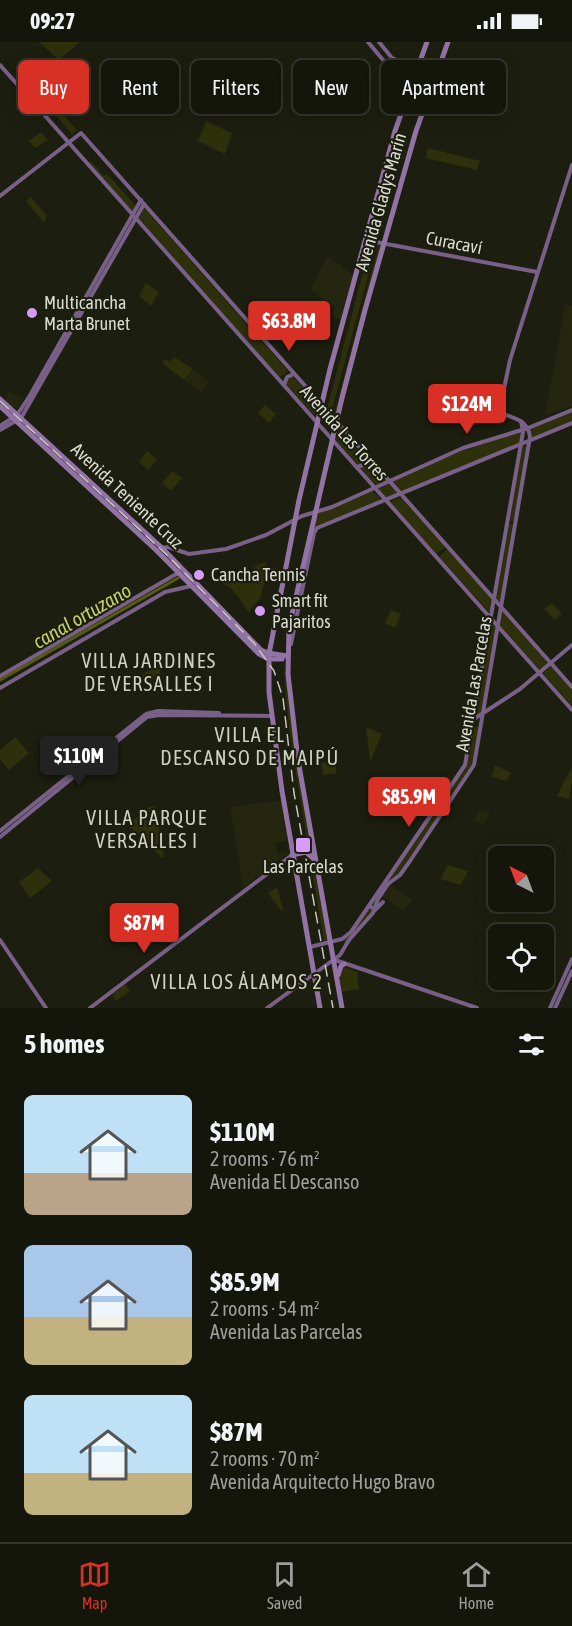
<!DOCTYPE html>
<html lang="en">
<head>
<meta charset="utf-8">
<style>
	:root { --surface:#15160b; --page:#222319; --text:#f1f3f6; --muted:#9d9f9d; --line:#34352c; --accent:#d93025 }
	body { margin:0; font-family:"Asap Condensed",sans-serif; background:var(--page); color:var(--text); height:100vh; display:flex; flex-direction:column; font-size:22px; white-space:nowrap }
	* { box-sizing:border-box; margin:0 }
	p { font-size:20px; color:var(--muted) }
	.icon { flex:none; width:33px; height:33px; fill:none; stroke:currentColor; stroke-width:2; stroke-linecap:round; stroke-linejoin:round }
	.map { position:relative; height:966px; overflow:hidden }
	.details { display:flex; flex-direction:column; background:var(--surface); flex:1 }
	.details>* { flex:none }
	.banner { position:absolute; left:18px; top:18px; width:537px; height:54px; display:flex; gap:12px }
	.needle { width:39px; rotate:318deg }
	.tools { position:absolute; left:488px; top:804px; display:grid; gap:12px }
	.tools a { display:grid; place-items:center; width:66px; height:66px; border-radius:9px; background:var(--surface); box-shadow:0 3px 15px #0003,0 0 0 2px var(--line); font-size:30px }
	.price { position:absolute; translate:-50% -51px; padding:0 14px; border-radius:6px; background:var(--accent); color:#fff; font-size:20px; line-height:39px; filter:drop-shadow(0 2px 3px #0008) }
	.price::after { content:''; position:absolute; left:50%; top:36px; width:18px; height:14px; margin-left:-9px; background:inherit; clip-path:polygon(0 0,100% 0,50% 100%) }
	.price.selected { background:#222; color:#fff }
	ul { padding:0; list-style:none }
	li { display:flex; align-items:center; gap:18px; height:150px; padding:0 24px }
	li span { display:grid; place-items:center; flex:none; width:168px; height:120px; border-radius:9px; color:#555 }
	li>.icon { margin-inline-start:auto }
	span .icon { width:72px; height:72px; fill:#fffc; stroke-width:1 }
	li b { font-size:26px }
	h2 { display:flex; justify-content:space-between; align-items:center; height:72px; padding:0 24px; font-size:26px }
	.tag { padding:0 21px; border-radius:9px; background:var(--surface); box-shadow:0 3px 15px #0003,0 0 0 2px var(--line); font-size:21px; line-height:54px }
	.tag.selected { background:var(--accent); color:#fff }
	.status { display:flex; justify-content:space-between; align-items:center; height:42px; padding:0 30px; background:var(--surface); direction:ltr }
	.status svg { height:16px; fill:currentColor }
	.dock { display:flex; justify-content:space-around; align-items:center; height:84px; border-top:2px solid var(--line); background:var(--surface); font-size:16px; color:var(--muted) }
	.dock a { display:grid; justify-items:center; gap:3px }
	.dock .selected { color:var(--accent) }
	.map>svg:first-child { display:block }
	.built { fill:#242610 }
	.green { fill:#2d300b }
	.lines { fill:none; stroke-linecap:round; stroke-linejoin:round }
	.canal { stroke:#585d0a; stroke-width:3 }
	.secondary { stroke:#796088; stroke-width:4 }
	.primary { stroke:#9373a6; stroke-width:5 }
	.rail { stroke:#c5c7bd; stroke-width:1.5; stroke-dasharray:12 6; stroke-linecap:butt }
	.poi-dot { fill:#d79bf9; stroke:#1c1e0f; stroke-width:2 }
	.labels { text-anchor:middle; stroke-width:4.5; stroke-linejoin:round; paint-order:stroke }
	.street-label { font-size:18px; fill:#d9dbd1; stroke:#1c1e0f }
	.poi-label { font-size:18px; fill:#d9dbd1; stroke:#1c1e0f; text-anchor:start }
	.water-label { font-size:20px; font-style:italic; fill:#c5cf67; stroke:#1c1e0f }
	.neighbourhood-label { font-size:20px; letter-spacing:1.5px; fill:#ced1bd; stroke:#1c1e0f }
</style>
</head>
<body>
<div class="status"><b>09:27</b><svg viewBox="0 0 49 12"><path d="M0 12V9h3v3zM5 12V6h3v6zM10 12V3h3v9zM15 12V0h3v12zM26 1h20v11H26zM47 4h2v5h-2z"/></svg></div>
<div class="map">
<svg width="572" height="966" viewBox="0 0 572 966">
	<rect width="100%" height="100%" fill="#1c1e0f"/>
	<g class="built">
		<path d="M 328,214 L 353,233 L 341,277 L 332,275 L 334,266 L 310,247 Z"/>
		<path d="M 567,263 L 572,264 L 572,364 L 545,374 L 565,264 Z"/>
		<path d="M 194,327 L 209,340 L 201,351 L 185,338 Z"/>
		<path d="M 9,349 L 23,356 L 18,366 L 12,365 L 5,358 Z"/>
		<path d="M 281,758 L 287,799 L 276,801 L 278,812 L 289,810 L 288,811 L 243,846 L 230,765 Z"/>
		<path d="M 480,768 L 490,771 L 484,782 L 472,779 Z"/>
		<path d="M 389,842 L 412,858 L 404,869 L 381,854 Z"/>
	</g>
	<g class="green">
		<path d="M 39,0 L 80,0 L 59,18 Z"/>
		<path d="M 323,31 L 334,41 L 327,49 L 315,39 Z"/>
		<path d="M 31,37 L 77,88 L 72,92 L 27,41 Z"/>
		<path d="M 206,79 L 232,91 L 225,112 L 198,99 Z"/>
		<path d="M 41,90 L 48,98 L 35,106 L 29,99 Z"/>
		<path d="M 428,106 L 480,119 L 477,128 L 426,116 Z"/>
		<path d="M 91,119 L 104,134 L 107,132 L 136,164 L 132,170 L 89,121 Z"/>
		<path d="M 31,155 L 47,174 L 44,181 L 26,159 Z"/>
		<path d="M 144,166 L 287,328 L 285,332 L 280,335 L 276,332 L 139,176 Z"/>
		<path d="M 371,200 L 377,201 L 331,371 L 327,367 Z"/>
		<path d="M 379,202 L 382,202 L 336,376 L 334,373 Z"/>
		<path d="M 146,241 L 159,250 L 151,264 L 139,254 Z"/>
		<path d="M 174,315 L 193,327 L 184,338 L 162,321 L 165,317 L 179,327 L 170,320 Z"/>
		<path d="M 292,334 L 318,362 L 315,374 L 287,343 L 287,337 Z"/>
		<path d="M 265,363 L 276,372 L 269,381 L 258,371 Z"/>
		<path d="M 572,370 L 572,380 L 531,397 L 530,386 Z"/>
		<path d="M 339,386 L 386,439 L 376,443 L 335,397 Z"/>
		<path d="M 522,389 L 520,401 L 402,450 L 392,440 L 449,414 Z"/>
		<path d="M 527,403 L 514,479 L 510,479 L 522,405 Z"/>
		<path d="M 147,409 L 157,417 L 148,428 L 139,420 Z"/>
		<path d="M 172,429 L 182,436 L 171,449 L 162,441 Z"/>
		<path d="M 389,441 L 398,451 L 386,457 L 378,447 Z"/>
		<path d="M 372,449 L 382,458 L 314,486 L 317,472 Z"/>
		<path d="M 401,455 L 446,505 L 436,512 L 389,460 Z"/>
		<path d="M 509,482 L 514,482 L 500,560 L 496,557 Z"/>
		<path d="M 447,507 L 493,558 L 491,572 L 439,515 Z"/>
		<path d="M 265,520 L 267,525 L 279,527 L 277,531 L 267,529 L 260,557 L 253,564 L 249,571 C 242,560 233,544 221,541 L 220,536 L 248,532 L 256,524 Z"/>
		<path d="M 552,561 L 562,572 L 555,578 L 544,567 Z"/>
		<path d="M 391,568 L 401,572 L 395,586 L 385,581 Z"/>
		<path d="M 502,568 L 548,621 L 540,629 L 500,585 Z"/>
		<path d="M 492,581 L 496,586 L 481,671 L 476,674 Z"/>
		<path d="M 284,620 L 299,737 L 313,813 L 309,809 C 299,747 286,684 284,620 Z"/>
		<path d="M 161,622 L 160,638 L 136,636 Z"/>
		<path d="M 551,624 L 572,648 L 572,664 L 543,631 Z"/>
		<path d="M 474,684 L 479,685 L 473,720 L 468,731 L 397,834 L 388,841 L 371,872 L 345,901 L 342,898 L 347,895 L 468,719 Z"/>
		<path d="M 366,685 L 382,692 L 370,720 Z"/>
		<path d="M 15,695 L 29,711 L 9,728 L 0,717 L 0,708 Z"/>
		<path d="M 335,719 L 337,731 L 323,733 L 321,721 Z"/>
		<path d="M 495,723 L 511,731 L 507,739 L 492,735 Z"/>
		<path d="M 571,726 L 572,737 L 569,757 L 557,754 Z"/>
		<path d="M 397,740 L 408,745 L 394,771 L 391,754 Z"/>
		<path d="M 155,764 L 164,815 L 162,816 L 128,783 L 149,765 Z"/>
		<path d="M 309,813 L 312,817 L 328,898 L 324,899 Z"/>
		<path d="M 448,823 L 468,829 L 461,843 L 440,837 Z"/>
		<path d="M 38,826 L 52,839 L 30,856 L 19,840 Z"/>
		<path d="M 277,845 L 283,867 L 281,869 L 268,851 Z"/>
		<path d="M 342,924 L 357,930 L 359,947 L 341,950 L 339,933 Z"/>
		<path d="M 125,942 L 130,949 L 116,959 L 112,953 Z"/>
	</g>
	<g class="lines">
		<path class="canal" d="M 0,638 L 178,536"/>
		<g class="secondary">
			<path d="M 368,0 L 383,18 L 416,31"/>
			<path d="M 379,0 L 392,16 L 418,26"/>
			<path d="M 0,23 L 572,668"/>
			<path d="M 0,154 L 81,91 L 572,645"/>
			<path d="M 365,198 L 537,230"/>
			<path d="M 284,343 L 287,335 L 294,332"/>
			<path d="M 0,384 L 17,373 L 29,355 L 141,158"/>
			<path d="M 0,388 L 21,376 L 144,162"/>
			<path d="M 357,425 L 363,423 L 368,415"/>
			<path d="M 161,506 L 168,505 L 189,512 L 226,507 L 266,493 L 302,474 L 332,465 L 463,406 L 528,386 L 572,368"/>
			<path d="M 291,602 L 314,491 L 317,486 L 572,381"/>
			<path d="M 0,634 L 178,531"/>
			<path d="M 0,646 L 165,550 L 191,544"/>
			<path d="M 474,677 L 520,647 L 572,603"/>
			<path d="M 0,789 L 146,672 L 158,669 L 219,671"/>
			<path d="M 0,795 L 147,675 L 159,673 L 272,674"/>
			<path d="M 370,864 L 375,868 L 383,860"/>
			<path d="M 0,898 L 46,966"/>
			<path d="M 310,905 L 342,897 L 351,890 L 465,723 L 523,390 L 521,379"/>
			<path d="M 335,918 L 477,966"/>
			<path d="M 90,966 L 292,813"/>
			<path d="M 267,966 L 340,913 L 349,898 L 373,871 L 378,857 L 388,842 L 400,833 L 410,819 L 474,723 L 530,395 C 528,378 515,377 501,371 L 500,366 L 510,318 L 572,123"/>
			<path d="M 550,966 L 572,917"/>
			<path d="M 555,966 L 572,929"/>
		</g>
		<g class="primary">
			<path d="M 418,26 L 431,31 L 435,36"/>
			<path d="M 0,357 L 162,506 L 261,608 L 268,611 L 287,614"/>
			<path d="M 0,364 L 156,508 L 259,612 L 269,617 L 282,617"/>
			<path d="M 292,813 L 306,810 L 314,817"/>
			<path d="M 338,933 L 341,924 L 344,922"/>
			<path d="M 320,966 L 282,749 L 269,650 L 269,612 L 299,458 L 330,327 L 395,89 L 427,0"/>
			<path d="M 342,966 L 298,718 L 288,632 L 289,585 L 342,356 L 365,268 L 416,89 L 448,0"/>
		</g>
		<path class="rail" d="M 0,359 L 167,513 L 254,601 L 274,629 L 283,656 L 294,751 L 333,966"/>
	</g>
	<g class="poi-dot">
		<circle cx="32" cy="271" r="6"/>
		<circle cx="199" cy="533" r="6"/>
		<circle cx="260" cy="569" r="6"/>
		<rect x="295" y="795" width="16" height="16" rx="3"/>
	</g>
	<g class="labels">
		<g class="street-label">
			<text transform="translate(381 160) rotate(-74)" y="6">Avenida Gladys Marín</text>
			<text transform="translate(454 201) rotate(11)" y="6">Curacaví</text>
			<text transform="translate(344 391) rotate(48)" y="6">Avenida Las Torres</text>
			<text transform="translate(127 454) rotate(43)" y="6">Avenida Teniente Cruz</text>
			<text transform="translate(474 642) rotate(-80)" y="6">Avenida Las Parcelas</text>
		</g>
		<g class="poi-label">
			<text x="44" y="267">Multicancha<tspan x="44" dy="21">Marta Brunet</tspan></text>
			<text x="211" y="539">Cancha Tennis</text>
			<text x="272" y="565">Smart fit<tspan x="272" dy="21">Pajaritos</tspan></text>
			<text x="303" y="831" text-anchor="middle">Las Parcelas</text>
		</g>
		<g class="water-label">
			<text transform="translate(82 574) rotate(-30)" y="7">canal ortuzano</text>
		</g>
		<g class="neighbourhood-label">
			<text x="149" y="626">VILLA JARDINES<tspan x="149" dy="23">DE VERSALLES I</tspan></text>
			<text x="250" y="700">VILLA EL<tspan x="250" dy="23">DESCANSO DE MAIPÚ</tspan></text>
			<text x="147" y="783">VILLA PARQUE<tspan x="147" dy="23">VERSALLES I</tspan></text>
			<text x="237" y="947">VILLA LOS ÁLAMOS 2</text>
		</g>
	</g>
</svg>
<div class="tools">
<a><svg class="needle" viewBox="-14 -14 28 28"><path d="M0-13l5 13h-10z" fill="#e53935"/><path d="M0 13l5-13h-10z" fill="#9d9f9d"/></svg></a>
<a><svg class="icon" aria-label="locate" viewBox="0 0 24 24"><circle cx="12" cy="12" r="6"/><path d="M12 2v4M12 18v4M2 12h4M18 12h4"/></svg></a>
</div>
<b class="price" style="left:289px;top:310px">$63.8M</b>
<b class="price" style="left:467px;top:393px">$124M</b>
<b class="price selected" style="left:79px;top:745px">$110M</b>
<b class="price" style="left:409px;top:786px">$85.9M</b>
<b class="price" style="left:144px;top:912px">$87M</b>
<div class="banner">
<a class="tag selected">Buy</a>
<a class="tag">Rent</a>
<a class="tag">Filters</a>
<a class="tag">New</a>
<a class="tag">Apartment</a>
</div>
</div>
<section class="details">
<h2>5 homes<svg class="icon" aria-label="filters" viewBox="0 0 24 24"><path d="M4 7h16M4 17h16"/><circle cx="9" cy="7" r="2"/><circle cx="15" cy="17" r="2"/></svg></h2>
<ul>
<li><span style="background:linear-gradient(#bfe0f5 65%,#b9a48a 0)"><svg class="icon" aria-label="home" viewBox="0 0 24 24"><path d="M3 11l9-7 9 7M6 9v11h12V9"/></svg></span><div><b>$110M</b><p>2 rooms · 76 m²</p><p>Avenida El Descanso</p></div></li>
<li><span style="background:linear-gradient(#a9c7e8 60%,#c2b280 0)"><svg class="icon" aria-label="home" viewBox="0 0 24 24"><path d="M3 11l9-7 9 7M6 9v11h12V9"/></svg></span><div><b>$85.9M</b><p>2 rooms · 54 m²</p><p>Avenida Las Parcelas</p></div></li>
<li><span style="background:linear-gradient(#bfe0f5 65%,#c2b280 0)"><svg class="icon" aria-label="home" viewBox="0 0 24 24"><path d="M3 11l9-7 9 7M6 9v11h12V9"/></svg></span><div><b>$87M</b><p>2 rooms · 70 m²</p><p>Avenida Arquitecto Hugo Bravo</p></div></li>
</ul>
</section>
<nav class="dock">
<a class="selected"><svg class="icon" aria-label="map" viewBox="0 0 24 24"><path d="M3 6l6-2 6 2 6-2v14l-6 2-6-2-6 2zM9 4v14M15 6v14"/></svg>Map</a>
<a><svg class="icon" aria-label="saved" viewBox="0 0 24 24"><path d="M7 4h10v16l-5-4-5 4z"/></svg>Saved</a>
<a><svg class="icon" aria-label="home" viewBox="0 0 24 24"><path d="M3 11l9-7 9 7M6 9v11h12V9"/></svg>Home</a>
</nav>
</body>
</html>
